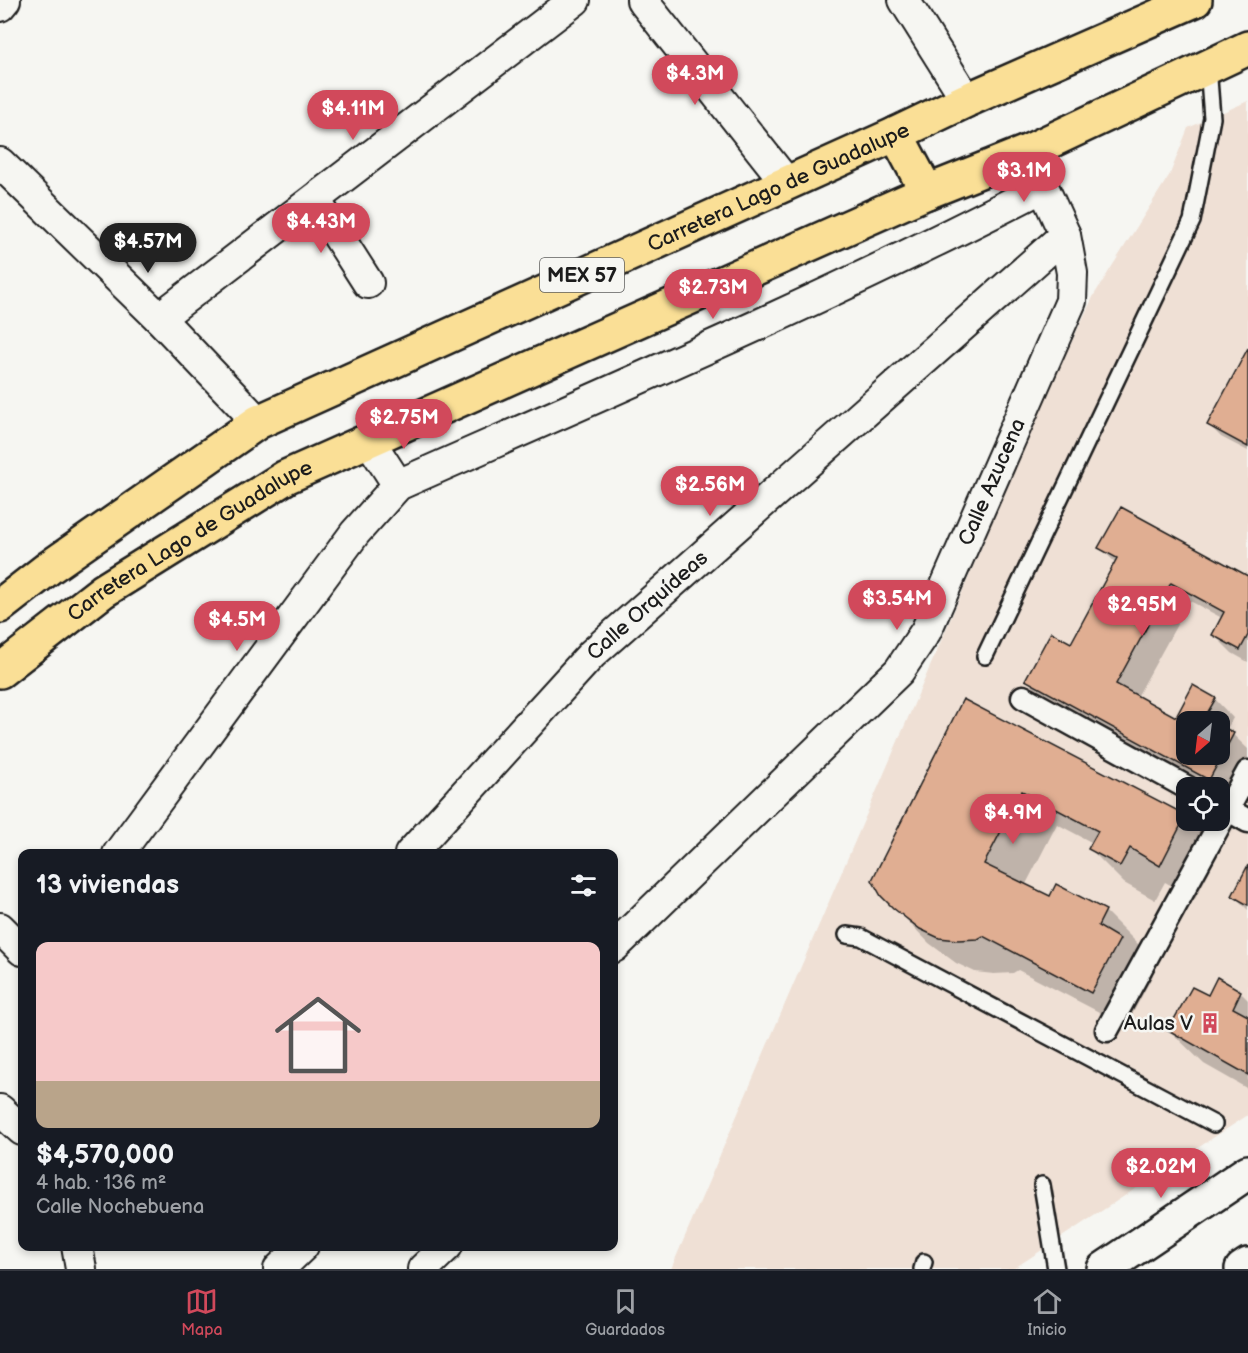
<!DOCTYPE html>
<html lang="es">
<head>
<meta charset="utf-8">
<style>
	:root { --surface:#171b24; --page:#242831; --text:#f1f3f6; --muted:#9ea1a6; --line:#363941; --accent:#d1495b }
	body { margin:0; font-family:"Balsamiq Sans",sans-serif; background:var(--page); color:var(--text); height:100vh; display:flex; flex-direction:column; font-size:22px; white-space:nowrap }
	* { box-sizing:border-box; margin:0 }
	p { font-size:20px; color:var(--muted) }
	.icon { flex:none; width:33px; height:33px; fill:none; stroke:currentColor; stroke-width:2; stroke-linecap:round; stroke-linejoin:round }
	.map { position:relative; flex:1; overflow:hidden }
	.details { position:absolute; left:18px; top:849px; width:600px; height:402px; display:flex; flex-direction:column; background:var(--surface); border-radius:12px; box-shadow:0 3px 9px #0003 }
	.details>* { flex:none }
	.needle { width:39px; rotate:208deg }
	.controls { position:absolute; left:1176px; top:711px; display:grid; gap:12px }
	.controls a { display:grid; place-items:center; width:54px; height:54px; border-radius:12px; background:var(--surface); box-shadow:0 3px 9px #0003; font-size:30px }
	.price { position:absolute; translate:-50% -51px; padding:0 14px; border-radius:21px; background:var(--accent); color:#fff; font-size:20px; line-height:39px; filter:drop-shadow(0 2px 3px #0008) }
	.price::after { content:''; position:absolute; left:50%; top:36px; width:18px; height:14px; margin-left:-9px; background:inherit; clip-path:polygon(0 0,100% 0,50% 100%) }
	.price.on { background:#222; color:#fff }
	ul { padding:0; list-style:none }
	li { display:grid; align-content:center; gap:12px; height:318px; padding:0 18px }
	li+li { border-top:2px solid var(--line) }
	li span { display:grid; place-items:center; height:186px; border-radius:12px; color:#555 }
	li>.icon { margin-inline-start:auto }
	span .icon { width:108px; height:108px; fill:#fffc; stroke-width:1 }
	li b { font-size:26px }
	h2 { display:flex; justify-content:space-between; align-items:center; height:72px; padding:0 18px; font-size:26px }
	.dock { display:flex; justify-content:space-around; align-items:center; height:84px; border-top:2px solid var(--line); background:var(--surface); font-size:16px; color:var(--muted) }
	.dock a { display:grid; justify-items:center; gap:3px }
	.dock .on { color:var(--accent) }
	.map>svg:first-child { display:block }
	.built { fill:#efe0d5; fill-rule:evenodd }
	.shadow { fill:#0003; fill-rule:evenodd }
	.building { fill:#e0ae92; stroke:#1c1c1c; stroke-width:1.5 }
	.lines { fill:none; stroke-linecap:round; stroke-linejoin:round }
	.service-casing { stroke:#1c1c1c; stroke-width:20 }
	.pedestrian-casing { stroke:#1c1c1c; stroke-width:27 }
	.minor-casing { stroke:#1c1c1c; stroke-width:34 }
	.secondary-casing { stroke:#1c1c1c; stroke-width:38 }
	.primary-casing { stroke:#1c1c1c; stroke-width:38 }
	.service { stroke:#f6f6f2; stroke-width:15 }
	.pedestrian { stroke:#f6f6f2; stroke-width:22 }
	.minor { stroke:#f6f6f2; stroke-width:30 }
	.secondary { stroke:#f6f6f2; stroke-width:33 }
	.primary { stroke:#fadf96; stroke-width:33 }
	.labels { text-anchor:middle; stroke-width:5; stroke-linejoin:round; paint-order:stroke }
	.shield { fill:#f6f6f2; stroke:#5d5d5c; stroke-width:1.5 }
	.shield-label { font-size:20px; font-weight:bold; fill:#1c1c1c }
	.street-label { font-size:21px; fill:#1c1c1c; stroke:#f6f6f2 }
	.poi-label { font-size:21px; fill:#1c1c1c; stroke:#f6f6f2; text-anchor:end }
</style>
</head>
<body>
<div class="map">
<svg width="1248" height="1269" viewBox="0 0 1248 1269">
	<rect width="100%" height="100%" fill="#f6f6f2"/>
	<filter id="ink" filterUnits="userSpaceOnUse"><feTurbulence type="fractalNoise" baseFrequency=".0167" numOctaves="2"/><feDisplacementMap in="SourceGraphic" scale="12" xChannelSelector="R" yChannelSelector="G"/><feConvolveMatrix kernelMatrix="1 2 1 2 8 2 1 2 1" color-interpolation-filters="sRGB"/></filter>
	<g filter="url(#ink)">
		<path class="built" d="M 1248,101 L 1248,1115 L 1013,1269 L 671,1269 L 1052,383 L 1094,295 L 1170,174 L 1188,128 ZM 1186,722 L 1220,722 L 1220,754 L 1186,754 ZM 1186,788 L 1220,788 L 1220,820 L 1186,820 Z"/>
		<g class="shadow">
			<path d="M 1248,351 L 1248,451 L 1221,437 L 1209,425 Z"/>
			<path d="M 1100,548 L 1248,578 L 1248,662 L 1232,653 L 1213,634 L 1222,618 L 1190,601 L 1137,697 L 1177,719 L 1215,699 L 1233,718 L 1227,729 L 1248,749 L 1248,759 L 1227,797 L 1220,793 L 1220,788 L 1209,788 L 1045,699 L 1027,680 L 1071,645 L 1116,563 ZM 1186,722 L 1220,722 L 1220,754 L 1186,754 Z"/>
			<path d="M 964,701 L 1185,817 L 1186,820 L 1189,820 L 1220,851 L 1195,899 L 1165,882 L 1155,900 L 1124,883 L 1090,849 L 1093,843 L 1057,824 L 1025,886 L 1050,898 L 1105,911 L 1140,946 L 1135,956 L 1153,975 L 1126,1026 L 1018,970 L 1013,973 L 994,974 L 975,972 L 956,963 L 929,943 L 894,907 Z"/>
			<path d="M 1248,868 L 1248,910 L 1234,896 Z"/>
			<path d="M 1240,992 L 1248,1000 L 1248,1089 L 1204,1064 L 1169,1030 L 1209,997 Z"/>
		</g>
		<g class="building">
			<path d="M 1248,348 L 1248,447 L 1207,425 Z"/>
			<path d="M 1121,507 L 1248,576 L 1248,635 L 1240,650 L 1212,635 L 1224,612 L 1171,583 L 1116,684 L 1176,717 L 1193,685 L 1216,698 L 1205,717 L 1214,722 L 1186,722 L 1186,754 L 1220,754 L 1220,725 L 1234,733 L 1209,780 L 1025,680 L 1051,632 L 1071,643 L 1117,558 L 1098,548 Z"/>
			<path d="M 963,699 L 1186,815 L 1160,866 L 1130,848 L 1120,866 L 1088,849 L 1098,831 L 1022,791 L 984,864 L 1050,896 L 1056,884 L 1106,910 L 1098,926 L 1120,939 L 1091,993 L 983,936 L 978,939 L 958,940 L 939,938 L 920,929 L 893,908 L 881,896 L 872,880 Z"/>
			<path d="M 1248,865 L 1248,905 L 1232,896 Z"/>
			<path d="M 1217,977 L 1241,991 L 1233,1008 L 1248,1016 L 1248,1075 L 1168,1030 L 1192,987 L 1208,995 Z"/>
		</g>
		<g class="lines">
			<g class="service-casing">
				<g id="service">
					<path d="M 985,656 L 1192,221 L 1212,118 L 1208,66"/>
					<path d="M 847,935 L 861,937 L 1214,1124"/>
					<path d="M 1042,1185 L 1056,1269"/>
					<path d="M 922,1269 L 924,1262"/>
				</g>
			</g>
			<g class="pedestrian-casing">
				<g id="pedestrian">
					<path d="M 1023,697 L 1188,788"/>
					<path d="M 1220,805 L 1248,821"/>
					<path d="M 1107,1030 L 1248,772"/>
				</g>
			</g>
			<g class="minor-casing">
				<g id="minor">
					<path d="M 642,0 L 786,182"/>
					<path d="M 904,0 L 967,100"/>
					<path d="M 0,6 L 5,0"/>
					<path d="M 0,163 L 159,318 L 258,422"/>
					<path d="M 315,200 L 368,283"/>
					<path d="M 159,318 L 575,0"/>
					<path d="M 369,440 L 398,485"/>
					<path d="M 118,854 L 355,533 L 398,485 C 615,389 833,296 1043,187"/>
					<path id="s1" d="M 410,854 L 592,654 L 1065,235"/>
					<path d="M 0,928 L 22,950"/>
					<path id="s2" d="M 614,947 L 899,671 L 926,631 L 1071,301 L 1072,273 L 1065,235 L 1035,169"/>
					<path d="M 0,1110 L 22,1130"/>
					<path d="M 77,1246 L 81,1269"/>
					<path d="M 279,1269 L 303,1246"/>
					<path d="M 423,1269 L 447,1246"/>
				</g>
			</g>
			<g class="secondary-casing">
				<g id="secondary">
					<path d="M 1104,1269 L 1248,1172"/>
					<path d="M 1242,1269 L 1248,1265"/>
				</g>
			</g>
			<g class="primary-casing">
				<g id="primary">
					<path d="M 896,134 L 927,192"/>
					<path id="s3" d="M 0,606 L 50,567 L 258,422 L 896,134 L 967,100 L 1195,0"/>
					<path id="s4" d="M 0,671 L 103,591 L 286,477 L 927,192 L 1027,152 L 1248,48"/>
				</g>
			</g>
			<use href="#service" class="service"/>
			<use href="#pedestrian" class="pedestrian"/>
			<use href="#minor" class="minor"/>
			<use href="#secondary" class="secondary"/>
			<use href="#primary" class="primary"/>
		</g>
	</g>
	<defs>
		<g id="building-bare" transform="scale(1.62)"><path d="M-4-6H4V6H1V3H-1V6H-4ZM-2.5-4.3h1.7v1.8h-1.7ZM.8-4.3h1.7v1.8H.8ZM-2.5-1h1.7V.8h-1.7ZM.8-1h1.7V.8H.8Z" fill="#d1495b" stroke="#f6f6f2" stroke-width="2.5" paint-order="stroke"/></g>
	</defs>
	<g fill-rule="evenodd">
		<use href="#building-bare" x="1210" y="1023"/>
	</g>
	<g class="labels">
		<rect class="shield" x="540" y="258" width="84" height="34" rx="4.5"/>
		<g class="shield-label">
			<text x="582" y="282">MEX 57</text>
		</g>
		<g class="street-label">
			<text dy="7" stroke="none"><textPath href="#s3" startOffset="888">Carretera Lago de Guadalupe</textPath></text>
			<text dy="7" stroke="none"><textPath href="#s2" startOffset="608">Calle Azucena</textPath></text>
			<text dy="7" stroke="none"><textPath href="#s4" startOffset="231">Carretera Lago de Guadalupe</textPath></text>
			<text dy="7" stroke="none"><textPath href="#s1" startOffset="344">Calle Orquídeas</textPath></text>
		</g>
		<g class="poi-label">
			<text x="1193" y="1030">Aulas V</text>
		</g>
	</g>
</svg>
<div class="controls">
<a><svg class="needle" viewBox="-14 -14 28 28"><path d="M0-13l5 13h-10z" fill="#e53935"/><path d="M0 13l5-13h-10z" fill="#9ea1a6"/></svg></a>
<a><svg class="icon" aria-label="locate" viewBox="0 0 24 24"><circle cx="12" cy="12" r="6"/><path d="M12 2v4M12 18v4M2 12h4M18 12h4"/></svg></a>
</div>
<b class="price" style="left:695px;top:106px">$4.3M</b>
<b class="price" style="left:353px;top:141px">$4.11M</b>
<b class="price" style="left:1024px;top:203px">$3.1M</b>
<b class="price" style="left:321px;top:254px">$4.43M</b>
<b class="price on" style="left:148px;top:274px">$4.57M</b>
<b class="price" style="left:713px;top:320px">$2.73M</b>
<b class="price" style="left:404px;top:450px">$2.75M</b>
<b class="price" style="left:710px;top:517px">$2.56M</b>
<b class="price" style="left:897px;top:631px">$3.54M</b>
<b class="price" style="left:1142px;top:637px">$2.95M</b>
<b class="price" style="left:237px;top:652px">$4.5M</b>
<b class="price" style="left:1013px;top:845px">$4.9M</b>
<b class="price" style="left:1161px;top:1199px">$2.02M</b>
<section class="details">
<h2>13 viviendas<svg class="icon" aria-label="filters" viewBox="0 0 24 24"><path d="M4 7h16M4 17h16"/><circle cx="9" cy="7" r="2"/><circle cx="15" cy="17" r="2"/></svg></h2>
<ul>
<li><span style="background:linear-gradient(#f6c9c9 75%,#b9a48a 0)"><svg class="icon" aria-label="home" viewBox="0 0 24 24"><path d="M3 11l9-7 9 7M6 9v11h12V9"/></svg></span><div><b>$4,570,000</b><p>4 hab. · 136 m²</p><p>Calle Nochebuena</p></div></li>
</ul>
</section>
</div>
<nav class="dock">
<a class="on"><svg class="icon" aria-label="map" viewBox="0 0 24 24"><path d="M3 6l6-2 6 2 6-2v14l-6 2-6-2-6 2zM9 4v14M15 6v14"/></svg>Mapa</a>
<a><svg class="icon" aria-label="saved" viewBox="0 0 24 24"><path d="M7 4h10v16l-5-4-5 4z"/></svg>Guardados</a>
<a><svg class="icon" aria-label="home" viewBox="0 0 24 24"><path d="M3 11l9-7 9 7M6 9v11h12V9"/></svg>Inicio</a>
</nav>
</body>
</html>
